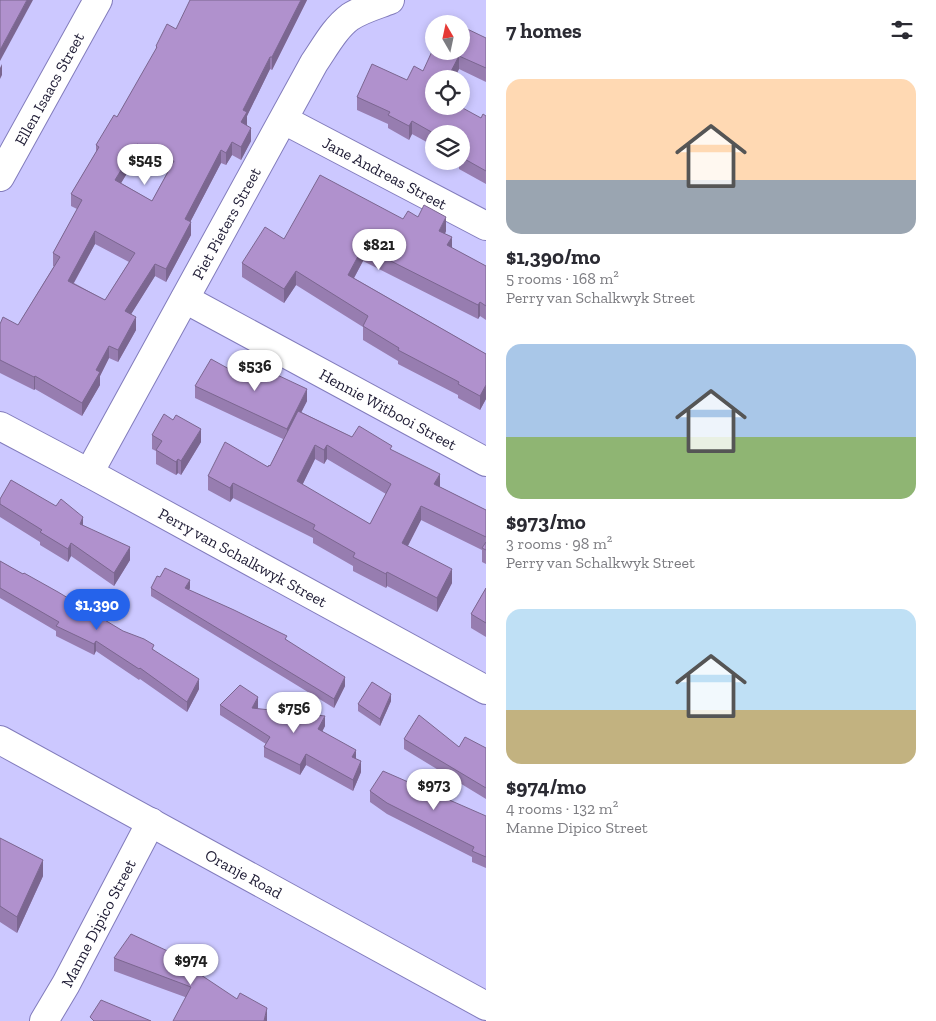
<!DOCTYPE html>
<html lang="en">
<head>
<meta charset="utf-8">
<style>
	:root { --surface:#fff; --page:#f2f2f3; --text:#2b2b33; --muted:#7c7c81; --accent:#2563eb }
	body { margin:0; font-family:"Zilla Slab",serif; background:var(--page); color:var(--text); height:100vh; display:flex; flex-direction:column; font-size:19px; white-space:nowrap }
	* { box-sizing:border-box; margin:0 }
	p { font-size:16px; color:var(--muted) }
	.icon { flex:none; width:28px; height:28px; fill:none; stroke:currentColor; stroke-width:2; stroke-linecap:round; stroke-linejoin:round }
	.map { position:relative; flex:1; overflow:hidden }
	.sheet { display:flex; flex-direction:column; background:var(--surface); width:450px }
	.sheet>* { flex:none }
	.needle { width:32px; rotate:351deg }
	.fabs { position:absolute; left:425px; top:15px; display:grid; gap:10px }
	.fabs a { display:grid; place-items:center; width:45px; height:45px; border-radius:50%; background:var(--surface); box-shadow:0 2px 8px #0003; font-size:25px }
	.price { position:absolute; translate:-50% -42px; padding:0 11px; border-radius:18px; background:#fff; color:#222; font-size:16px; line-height:32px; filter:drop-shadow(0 1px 2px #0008) }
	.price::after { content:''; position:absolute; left:50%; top:30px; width:15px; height:11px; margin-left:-8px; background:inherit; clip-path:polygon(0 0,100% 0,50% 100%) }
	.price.on { background:var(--accent); color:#fff }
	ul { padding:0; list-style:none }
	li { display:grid; align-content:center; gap:10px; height:265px; padding:0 20px }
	li span { display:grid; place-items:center; height:155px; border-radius:15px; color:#555 }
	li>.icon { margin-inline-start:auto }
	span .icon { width:90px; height:90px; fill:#fffc; stroke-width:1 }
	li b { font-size:21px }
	h2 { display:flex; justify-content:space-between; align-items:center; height:60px; padding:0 20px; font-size:21px }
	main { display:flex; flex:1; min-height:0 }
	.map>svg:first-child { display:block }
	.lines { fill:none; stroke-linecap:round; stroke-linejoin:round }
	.minor-casing { stroke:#827cbc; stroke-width:30 }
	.minor { stroke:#fff; stroke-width:28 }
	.wall { fill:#977db0; fill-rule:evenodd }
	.shaded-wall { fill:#7b6690 }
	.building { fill:#b091cd; stroke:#7b6690; fill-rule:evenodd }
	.labels { text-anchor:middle; stroke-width:4; stroke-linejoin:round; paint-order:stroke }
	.street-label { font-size:16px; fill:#1d1a33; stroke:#ccc8ff }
</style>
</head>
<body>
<main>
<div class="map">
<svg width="486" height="1021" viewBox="0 0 486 1021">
	<rect width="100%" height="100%" fill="#ccc8ff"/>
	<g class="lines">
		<g class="minor-casing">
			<g id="minor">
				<path id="s1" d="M 284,120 L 486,226"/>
				<path id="s2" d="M 0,177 L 98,0"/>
				<path id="s3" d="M 185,299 L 486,462"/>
				<path id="s4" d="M 0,426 L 89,473 L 486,690"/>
				<path id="s5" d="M 89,473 L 314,63 C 325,47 335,28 350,17 C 362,9 377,5 390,0"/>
				<path id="s6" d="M 0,740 L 486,1006"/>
				<path id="s7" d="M 44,1021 L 66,984 L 151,822"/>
			</g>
		</g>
		<use href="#minor" class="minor"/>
	</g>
	<g class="wall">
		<path d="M 307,0 L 272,70 L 270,69 L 247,116 L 246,125 L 251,141 L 241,160 L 232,155 L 226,165 L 221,163 L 190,222 L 191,235 L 166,282 L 155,276 L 131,314 L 136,330 L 118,362 L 109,358 L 100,376 L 100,385 L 82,416 L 35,389 L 34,390 L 0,373 L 0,324 L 18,325 L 54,266 L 53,266 L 53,253 L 77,209 L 71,206 L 71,194 L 96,152 L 96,145 L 117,117 L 156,50 L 156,46 L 176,29 ZM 137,157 L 168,171 L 152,201 L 121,183 ZM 95,244 L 129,262 L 105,300 L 74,283 Z"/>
		<path d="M 486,38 L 486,82 L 459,69 L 454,79 L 434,79 L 434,106 L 481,118 L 486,116 L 486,184 L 459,169 L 459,161 L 461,161 L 461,134 L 434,134 L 434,146 L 412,134 L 409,140 L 388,128 L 388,124 L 357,110 L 357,97 L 407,80 L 423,71 Z"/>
		<path d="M 403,219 L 446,231 L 445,234 L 452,248 L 486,266 L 486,320 L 480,316 L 478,319 L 363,261 L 354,278 L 486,354 L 486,399 L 480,410 L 458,398 L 458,395 L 398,364 L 398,361 L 363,340 L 363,327 L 296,285 L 284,303 L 242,277 L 242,263 L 284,239 Z"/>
		<path d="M 249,380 L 307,401 L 301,412 L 352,437 L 392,450 L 440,487 L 486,510 L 486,564 L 482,562 L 482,550 L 421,520 L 408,546 L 452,583 L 437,612 L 387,586 L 386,588 L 353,571 L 353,566 L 313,543 L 313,538 L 233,498 L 230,502 L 208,490 L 208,476 L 270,466 L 283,439 L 195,398 L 195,386 ZM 315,459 L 324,464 L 327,459 L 386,494 L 370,524 L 302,485 Z"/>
		<path d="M 152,435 L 201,442 L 181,475 L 178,473 L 176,475 L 156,464 L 156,451 L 152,449 Z"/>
		<path d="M 0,499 L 83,525 L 130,560 L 114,586 L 71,556 L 68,562 L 40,545 L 40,542 L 0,517 Z"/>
		<path d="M 0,561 L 154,650 L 199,689 L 187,712 L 140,679 L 139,680 L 96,651 L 94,655 L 56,636 L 56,631 L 0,598 Z"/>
		<path d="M 151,588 L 190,588 L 189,590 L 287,640 L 345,686 L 334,708 L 151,596 Z"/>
		<path d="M 486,588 L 486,637 L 471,628 L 471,614 Z"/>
		<path d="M 391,701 L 380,726 L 358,711 L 358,704 Z"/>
		<path d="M 220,705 L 258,708 L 257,709 L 325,726 L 322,731 L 356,759 L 361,772 L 353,791 L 306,765 L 300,775 L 264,757 L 264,747 L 266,744 L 220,715 Z"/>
		<path d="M 404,739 L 459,747 L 486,748 L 486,799 L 404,749 Z"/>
		<path d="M 370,791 L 486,816 L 486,868 L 472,862 L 472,857 L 387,814 L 370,802 Z"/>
		<path d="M 0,838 L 43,876 L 17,933 L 0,922 Z"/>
		<path d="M 172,955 L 267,1021 L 185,997 L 114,971 L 114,958 Z"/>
	</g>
	<g class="shaded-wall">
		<path d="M 27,0 L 33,0 L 0,61 L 0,50 Z"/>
		<path d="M 301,0 L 307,0 L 272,70 L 272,57 Z"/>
		<path d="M 459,56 L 459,69 L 454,79 L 447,79 Z"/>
		<path d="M 270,57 L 270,69 L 247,116 L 247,125 L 241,135 L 241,122 L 243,110 Z"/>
		<path d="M 2,64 L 2,75 L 0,79 L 0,68 Z"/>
		<path d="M 412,121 L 412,134 L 409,140 L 409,126 Z"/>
		<path d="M 251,128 L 251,141 L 241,160 L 241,147 Z"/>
		<path d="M 232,142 L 232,155 L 226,165 L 226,153 Z"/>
		<path d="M 137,144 L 137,157 L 115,193 L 115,180 Z"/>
		<path d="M 221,150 L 221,163 L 185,232 L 185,219 Z"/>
		<path d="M 446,217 L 446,231 L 439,245 L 439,231 Z"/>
		<path d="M 191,222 L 191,235 L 166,282 L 166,269 Z"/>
		<path d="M 95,231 L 95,244 L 68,293 L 68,281 Z"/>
		<path d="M 452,237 L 452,251 L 447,245 Z"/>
		<path d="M 363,247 L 363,261 L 348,289 L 348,275 Z"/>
		<path d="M 155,264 L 155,276 L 125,324 L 125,311 Z"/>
		<path d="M 296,271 L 296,285 L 284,303 L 284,289 Z"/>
		<path d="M 480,302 L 480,316 L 478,319 L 478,305 Z"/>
		<path d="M 136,317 L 136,330 L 118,362 L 118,350 Z"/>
		<path d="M 109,346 L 109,358 L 100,376 L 100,385 L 82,416 L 82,403 L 96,370 Z"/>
		<path d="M 35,376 L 35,389 L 34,390 L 34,377 Z"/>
		<path d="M 486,385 L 486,399 L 480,410 L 480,396 Z"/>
		<path d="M 307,389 L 307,401 L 287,441 L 287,429 Z"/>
		<path d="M 201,429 L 201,442 L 181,475 L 181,461 Z"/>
		<path d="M 315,445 L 315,459 L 297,496 L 297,481 Z"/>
		<path d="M 327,445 L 327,459 L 324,464 L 324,450 Z"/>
		<path d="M 178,459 L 178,473 L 176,475 L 176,462 Z"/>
		<path d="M 440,474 L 440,489 L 434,484 Z"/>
		<path d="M 233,483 L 233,498 L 230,502 L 230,488 Z"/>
		<path d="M 421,506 L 421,520 L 402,557 L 402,543 Z"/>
		<path d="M 83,517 L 83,531 L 80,524 Z"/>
		<path d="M 71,543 L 71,556 L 68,562 L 68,549 Z"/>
		<path d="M 130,547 L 130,560 L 114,586 L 114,573 Z"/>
		<path d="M 452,569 L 452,583 L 437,612 L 437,598 Z"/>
		<path d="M 387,572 L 387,586 L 386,588 L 386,574 Z"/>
		<path d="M 190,580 L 190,588 L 185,597 L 185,588 Z"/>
		<path d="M 96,641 L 96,651 L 94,655 L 94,644 Z"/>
		<path d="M 345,677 L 345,686 L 334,708 L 334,699 Z"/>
		<path d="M 199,679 L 199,689 L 187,712 L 187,702 Z"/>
		<path d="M 391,694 L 391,701 L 380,726 L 380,719 Z"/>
		<path d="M 258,697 L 258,708 L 252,719 L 252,708 Z"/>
		<path d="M 325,716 L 325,726 L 318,740 L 318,729 Z"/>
		<path d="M 356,750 L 356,760 L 352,757 Z"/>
		<path d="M 306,754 L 306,765 L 300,775 L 300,765 Z"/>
		<path d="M 361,761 L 361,772 L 353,791 L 353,780 Z"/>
		<path d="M 43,860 L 43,876 L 17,933 L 17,917 Z"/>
		<path d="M 267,1008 L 267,1021 L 264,1021 Z"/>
	</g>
	<g class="building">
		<path d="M 0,0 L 27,0 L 0,50 Z"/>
		<path d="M 190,0 L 301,0 L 272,57 L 270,57 L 243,110 L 247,112 L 241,122 L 251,128 L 241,147 L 232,142 L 226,153 L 221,150 L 185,219 L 191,222 L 166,269 L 155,264 L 125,311 L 136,317 L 118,350 L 109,346 L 96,370 L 100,372 L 82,403 L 35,376 L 34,377 L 0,360 L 0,324 L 3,317 L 18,325 L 60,257 L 53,253 L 82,200 L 71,194 L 99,147 L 96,145 L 114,115 L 117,117 L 157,47 L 156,46 L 167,24 L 176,29 ZM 137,144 L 174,161 L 152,201 L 115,180 ZM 95,231 L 135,253 L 105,300 L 68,281 Z"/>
		<path d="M 447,19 L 456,24 L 445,24 Z"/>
		<path d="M 461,26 L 486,38 L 486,68 L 459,56 L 447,79 L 434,79 L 434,106 L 459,106 L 481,118 L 483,114 L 486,116 L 486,171 L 461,157 L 461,152 L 463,149 L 461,148 L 461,134 L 435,134 L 412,121 L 409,126 L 388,115 L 390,112 L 357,97 L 372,64 L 407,80 L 414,66 L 423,71 L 434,47 L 434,51 L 461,51 Z"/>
		<path d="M 320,175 L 403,219 L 408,211 L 418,217 L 424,205 L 446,217 L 439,231 L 452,237 L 447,245 L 486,266 L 486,306 L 480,302 L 478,305 L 363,247 L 348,275 L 486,354 L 486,385 L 480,396 L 458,384 L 459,382 L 398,350 L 399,348 L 363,326 L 368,316 L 296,271 L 284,289 L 242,263 L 265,227 L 284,239 Z"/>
		<path d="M 211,359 L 249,380 L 256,365 L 307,389 L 287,429 L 195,386 Z"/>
		<path d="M 298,411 L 352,437 L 359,426 L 392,446 L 390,449 L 440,474 L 434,484 L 486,510 L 486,537 L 421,506 L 402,543 L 452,569 L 437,598 L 387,572 L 386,574 L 353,557 L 355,553 L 313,529 L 315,525 L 233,483 L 230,488 L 208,476 L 225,442 L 268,467 L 269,465 L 270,466 ZM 315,445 L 324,450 L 327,445 L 391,484 L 370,524 L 297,481 Z"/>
		<path d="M 164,414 L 173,420 L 176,415 L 201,429 L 181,461 L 178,459 L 176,462 L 156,450 L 162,441 L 152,435 Z"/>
		<path d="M 11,480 L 56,506 L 61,499 L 83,517 L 80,524 L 130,547 L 114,573 L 71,543 L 68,549 L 40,532 L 42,530 L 0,504 L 0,499 Z"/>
		<path d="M 486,542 L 486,550 L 482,548 Z"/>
		<path d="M 0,561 L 23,574 L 24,573 L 58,592 L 123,631 L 144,639 L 154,645 L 152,649 L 199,679 L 187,702 L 140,668 L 139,669 L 96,641 L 94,644 L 56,626 L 59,622 L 0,588 Z"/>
		<path d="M 165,568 L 190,580 L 185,588 L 234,610 L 287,636 L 285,639 L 345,677 L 334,699 L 151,588 L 157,576 L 160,577 Z"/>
		<path d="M 486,588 L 486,623 L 471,614 Z"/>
		<path d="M 372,682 L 391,694 L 380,719 L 358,704 Z"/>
		<path d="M 240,685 L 258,697 L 252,708 L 325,716 L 318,729 L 356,750 L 352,757 L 361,761 L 353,780 L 306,754 L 300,765 L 264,747 L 270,737 L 220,705 Z"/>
		<path d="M 419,715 L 459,747 L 465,737 L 486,748 L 486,788 L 404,739 Z"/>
		<path d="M 383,771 L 486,816 L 486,857 L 472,851 L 474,847 L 387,803 L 370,791 Z"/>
		<path d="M 0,838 L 43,860 L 17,917 L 0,906 Z"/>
		<path d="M 131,934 L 172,953 L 171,955 L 237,999 L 240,993 L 267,1008 L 264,1021 L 173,1021 L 191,987 L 114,958 Z"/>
		<path d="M 101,1000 L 151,1021 L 94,1021 L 90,1017 Z"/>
	</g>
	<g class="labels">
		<g class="street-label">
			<text dy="6" stroke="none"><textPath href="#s2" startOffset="101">Ellen Isaacs Street</textPath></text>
			<text dy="6" stroke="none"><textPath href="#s1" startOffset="114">Jane Andreas Street</textPath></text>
			<text dy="6" stroke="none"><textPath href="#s5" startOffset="285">Piet Pieters Street</textPath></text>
			<text dy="6" stroke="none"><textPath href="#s3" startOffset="231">Hennie Witbooi Street</textPath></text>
			<text dy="6" stroke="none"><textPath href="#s4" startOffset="276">Perry van Schalkwyk Street</textPath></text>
			<text dy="6" stroke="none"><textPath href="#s6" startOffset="278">Oranje Road</textPath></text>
			<text dy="6" stroke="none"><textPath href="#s7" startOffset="112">Manne Dipico Street</textPath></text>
		</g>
	</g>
</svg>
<div class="fabs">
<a><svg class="needle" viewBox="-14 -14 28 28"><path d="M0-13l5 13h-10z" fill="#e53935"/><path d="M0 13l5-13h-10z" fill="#7c7c81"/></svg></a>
<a><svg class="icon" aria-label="locate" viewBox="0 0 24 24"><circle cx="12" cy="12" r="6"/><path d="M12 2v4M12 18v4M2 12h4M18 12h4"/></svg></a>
<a><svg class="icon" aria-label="layers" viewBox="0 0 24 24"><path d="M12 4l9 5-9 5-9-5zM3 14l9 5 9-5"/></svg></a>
</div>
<b class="price" style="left:145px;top:186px">$545</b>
<b class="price" style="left:379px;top:271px">$821</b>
<b class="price" style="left:255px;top:392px">$536</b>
<b class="price on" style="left:97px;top:631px">$1,390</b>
<b class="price" style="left:294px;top:734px">$756</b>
<b class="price" style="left:434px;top:811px">$973</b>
<b class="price" style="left:191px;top:986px">$974</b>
</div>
<section class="sheet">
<h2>7 homes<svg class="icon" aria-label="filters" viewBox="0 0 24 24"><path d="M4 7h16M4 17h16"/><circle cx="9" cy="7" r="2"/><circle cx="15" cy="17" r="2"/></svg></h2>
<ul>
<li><span style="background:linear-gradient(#ffd9b3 65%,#9aa5b1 0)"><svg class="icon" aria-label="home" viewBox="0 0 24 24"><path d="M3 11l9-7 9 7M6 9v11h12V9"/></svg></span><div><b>$1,390/mo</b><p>5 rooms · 168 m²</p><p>Perry van Schalkwyk Street</p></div></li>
<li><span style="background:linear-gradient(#a9c7e8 60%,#8fb573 0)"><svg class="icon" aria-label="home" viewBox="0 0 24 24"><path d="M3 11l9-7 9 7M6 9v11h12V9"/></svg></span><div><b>$973/mo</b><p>3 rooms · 98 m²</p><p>Perry van Schalkwyk Street</p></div></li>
<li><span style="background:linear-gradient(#bfe0f5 65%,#c2b280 0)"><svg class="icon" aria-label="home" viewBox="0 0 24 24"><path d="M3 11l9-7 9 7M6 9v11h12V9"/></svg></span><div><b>$974/mo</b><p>4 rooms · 132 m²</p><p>Manne Dipico Street</p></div></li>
</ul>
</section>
</main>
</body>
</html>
